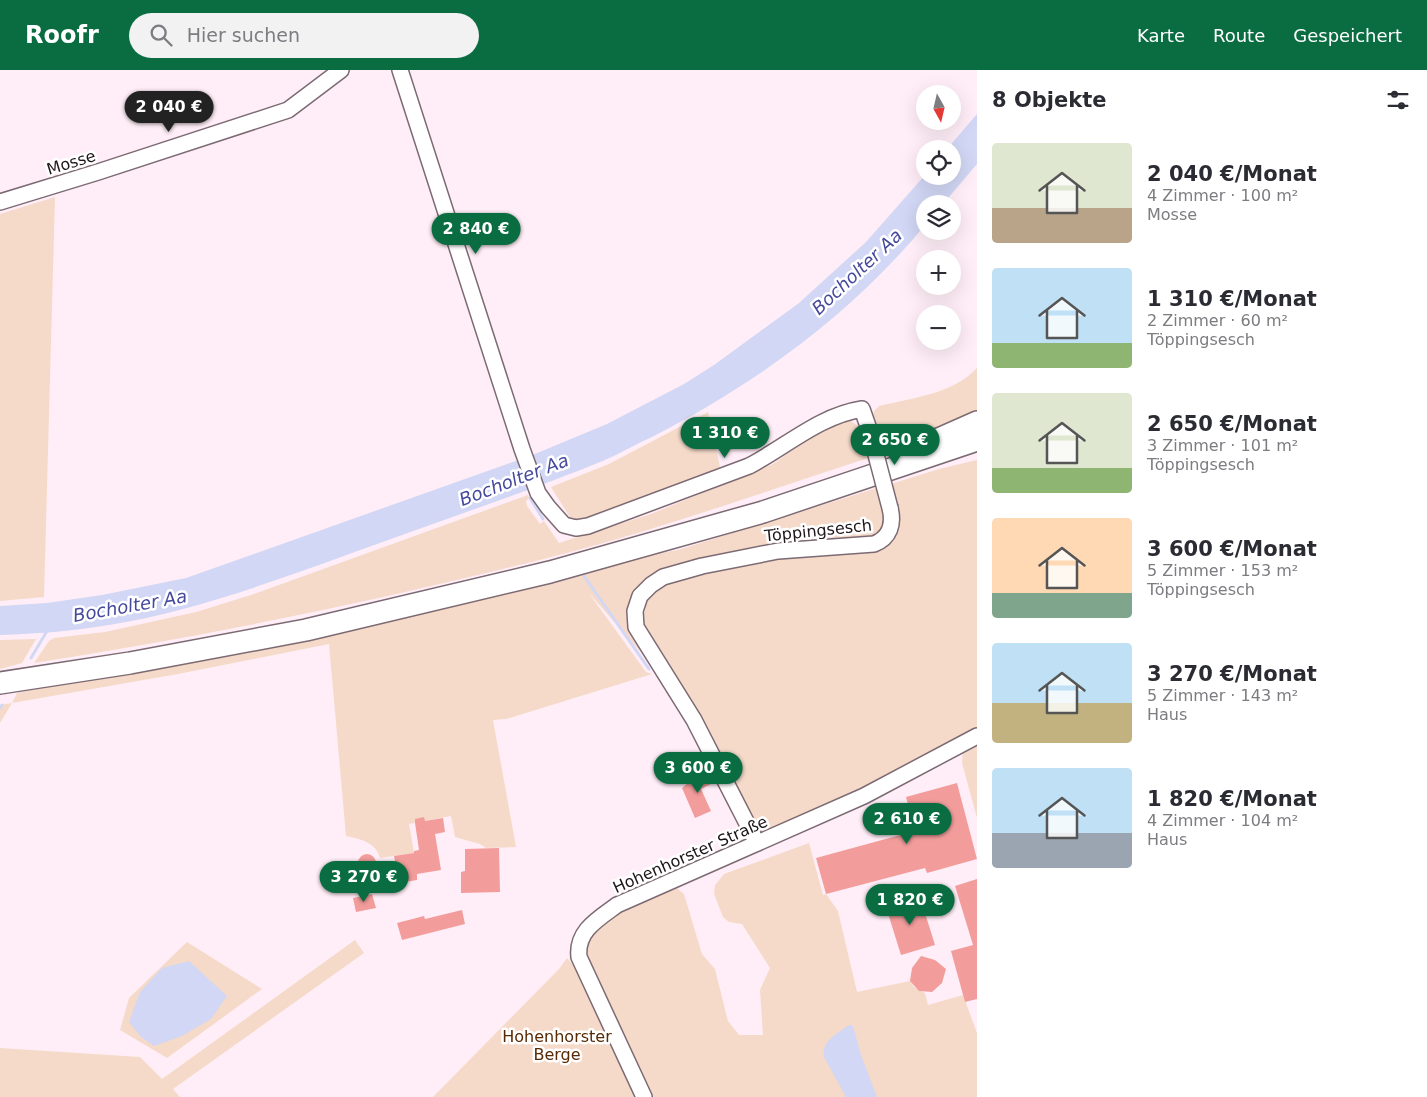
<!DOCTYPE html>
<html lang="de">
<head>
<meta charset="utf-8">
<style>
	:root { --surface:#fff; --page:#f2f2f3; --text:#2b2b33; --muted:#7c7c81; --accent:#0a6d42 }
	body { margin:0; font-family:"DejaVu Sans",sans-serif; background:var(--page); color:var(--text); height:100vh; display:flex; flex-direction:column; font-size:19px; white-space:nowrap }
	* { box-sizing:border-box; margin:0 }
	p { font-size:16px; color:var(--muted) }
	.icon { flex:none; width:28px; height:28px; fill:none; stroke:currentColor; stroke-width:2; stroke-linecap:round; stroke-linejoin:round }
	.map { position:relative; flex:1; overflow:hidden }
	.drawer { display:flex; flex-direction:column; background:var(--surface); width:450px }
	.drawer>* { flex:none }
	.needle { width:32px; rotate:172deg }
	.controls { position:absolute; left:916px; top:15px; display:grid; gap:10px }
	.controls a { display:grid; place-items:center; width:45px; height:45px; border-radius:50%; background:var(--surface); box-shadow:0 5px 20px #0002; font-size:25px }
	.price { position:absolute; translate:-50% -42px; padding:0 11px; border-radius:18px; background:var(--accent); color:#fff; font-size:16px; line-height:32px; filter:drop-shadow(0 1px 2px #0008) }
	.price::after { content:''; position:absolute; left:50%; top:30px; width:15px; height:11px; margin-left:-8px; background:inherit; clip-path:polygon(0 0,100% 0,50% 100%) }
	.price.selected { background:#222; color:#fff }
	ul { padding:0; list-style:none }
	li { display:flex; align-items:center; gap:15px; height:125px; padding:0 15px }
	li span { display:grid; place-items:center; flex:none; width:140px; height:100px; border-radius:5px; color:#555 }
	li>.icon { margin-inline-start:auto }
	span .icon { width:60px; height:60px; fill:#fffc; stroke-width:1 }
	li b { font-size:21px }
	h2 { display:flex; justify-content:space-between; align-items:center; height:60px; padding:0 15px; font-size:21px }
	header { display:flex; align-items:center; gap:30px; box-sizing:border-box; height:70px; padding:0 25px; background:var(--accent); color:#fff }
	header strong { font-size:24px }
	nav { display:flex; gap:28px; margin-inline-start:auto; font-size:18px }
	.search { width:350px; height:45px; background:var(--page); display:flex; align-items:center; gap:12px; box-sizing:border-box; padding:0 18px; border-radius:28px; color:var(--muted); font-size:19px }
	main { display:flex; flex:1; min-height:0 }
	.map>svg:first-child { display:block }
	.green { fill:#f5dac9 }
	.water { fill:#d1d7f4 }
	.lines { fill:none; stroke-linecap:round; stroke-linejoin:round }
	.stream { stroke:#d1d7f4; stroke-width:3 }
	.building { fill:#f29d9c }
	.minor-casing { stroke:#7c6a73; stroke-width:18 }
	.highway-casing { stroke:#7c6a73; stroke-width:24 }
	.minor { stroke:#fff; stroke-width:15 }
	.highway { stroke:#fff; stroke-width:21 }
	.minor-bridge-casing { stroke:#7c6a73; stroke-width:18; stroke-linecap:butt }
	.minor-bridge { stroke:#fff; stroke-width:15 }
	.labels { text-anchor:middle; stroke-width:5; stroke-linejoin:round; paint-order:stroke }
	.street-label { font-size:16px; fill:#1c1519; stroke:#fff }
	.park-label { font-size:16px; fill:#562a05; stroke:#fff }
	.water-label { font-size:18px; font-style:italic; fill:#464a9c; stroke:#fff }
</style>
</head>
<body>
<header>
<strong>Roofr</strong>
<div class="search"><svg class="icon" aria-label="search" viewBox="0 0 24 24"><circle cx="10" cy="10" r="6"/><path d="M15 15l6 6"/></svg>Hier suchen</div>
<nav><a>Karte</a><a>Route</a><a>Gespeichert</a></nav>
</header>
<main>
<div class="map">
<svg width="977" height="1027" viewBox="0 0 977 1027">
	<rect width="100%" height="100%" fill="#ffeef7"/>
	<g class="green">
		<path d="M 55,127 L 44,527 L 0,531 L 0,144 Z"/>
		<path d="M 977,298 L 977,347 L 930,368 L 883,385 L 872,349 L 874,341 L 879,336 C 912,328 953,324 977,298 Z"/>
		<path d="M 708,342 L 721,402 L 581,451 L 571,449 L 551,417 L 609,394 Z"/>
		<path d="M 851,351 L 861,358 L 868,388 C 767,421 666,457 563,484 C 388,529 212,565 34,593 L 49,571 L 54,568 L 105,562 L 196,542 L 254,524 L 528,425 L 529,428 L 526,431 L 527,436 L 540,454 L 544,451 L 559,473 L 651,444 L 773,394 L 830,354 Z"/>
		<path d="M 977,390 L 977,660 L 880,712 L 759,766 L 642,553 L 648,527 L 659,516 L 675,509 L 749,491 L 883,477 L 891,414 L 939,399 Z"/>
		<path d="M 877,418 L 887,449 L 883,463 L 871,471 L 739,483 L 672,496 L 653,504 L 637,521 L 629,544 L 653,596 L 588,522 L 646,602 L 652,604 L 506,649 L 493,650 L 516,777 L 486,778 L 480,774 L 455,767 L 451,746 L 409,754 L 414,783 L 380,788 C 376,772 360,769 346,766 L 329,574 L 178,604 L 12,633 L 0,653 L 0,635 L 12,633 L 17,623 L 127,601 L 623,489 L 678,480 Z"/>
		<path d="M 36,569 L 22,593 L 0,599 L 0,570 Z"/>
		<path d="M 977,670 L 977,748 L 962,693 L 963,677 Z"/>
		<path d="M 809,773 L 823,825 L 826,824 L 838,841 L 857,922 L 910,911 L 914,917 L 925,923 L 928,935 L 963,925 L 977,963 L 977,1027 L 650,1027 L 584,896 L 586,870 L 606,847 L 673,815 L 684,824 L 702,884 L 715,899 L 728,951 L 739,965 L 763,965 L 760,920 L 770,898 L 742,854 L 729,852 L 723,847 L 714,824 L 715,815 L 724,804 Z"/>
		<path d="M 355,870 L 364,883 L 173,1019 L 180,1027 L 0,1027 L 0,978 L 140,987 L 162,1009 Z"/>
		<path d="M 187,872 L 262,919 L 167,988 L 120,960 L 129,928 Z"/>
		<path d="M 567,888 L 582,905 L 641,1027 L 433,1027 L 559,899 Z"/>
	</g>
	<g class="water">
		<path d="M 977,44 L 977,94 L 943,134 L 925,134 L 925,155 C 852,244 754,315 652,367 C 636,374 621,383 605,390 C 535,419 462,443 391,469 C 298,502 206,539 109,555 C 73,561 36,564 0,565 L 0,536 L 47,533 L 102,525 L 186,508 L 530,386 L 607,354 L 684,314 L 714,295 L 799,233 L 866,172 L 925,105 L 952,106 L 952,79 L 947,79 Z"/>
		<path d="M 189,891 L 227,926 L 211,949 L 182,966 L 154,976 L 141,967 L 129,952 L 140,922 L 162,898 Z"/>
		<path d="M 849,955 L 853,956 L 861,985 L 877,1027 L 846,1027 L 824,987 C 821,971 838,963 849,955 Z"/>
	</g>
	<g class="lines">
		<g class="stream">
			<path d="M 530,428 L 543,449"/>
			<path d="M 584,506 L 649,599"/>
			<path d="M 31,588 L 47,561"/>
			<path d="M 0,638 L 2,635"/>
		</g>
	</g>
	<g class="building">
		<path d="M 704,699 L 711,714 L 701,719 L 711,741 L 695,748 L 682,718 L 693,709 L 691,705 Z"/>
		<path d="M 957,713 L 977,789 L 927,803 L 925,798 L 826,824 L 816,788 L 915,761 L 906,727 Z"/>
		<path d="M 424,747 L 425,751 L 443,748 L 445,762 L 435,764 L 441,800 L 417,804 L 417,810 L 399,813 L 394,786 L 414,783 L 414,781 L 419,780 L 415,753 L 415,749 Z"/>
		<path d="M 499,778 L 500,822 L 461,823 L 461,802 L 465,801 L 465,779 Z"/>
		<circle cx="367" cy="793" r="9"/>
		<path d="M 977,809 L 977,929 L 965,932 L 951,881 L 973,875 L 955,816 Z"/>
		<path d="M 372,824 L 376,838 L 356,842 L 353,828 Z"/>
		<path d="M 920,827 L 935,875 L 901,885 L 886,837 Z"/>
		<path d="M 462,840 L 465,854 L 402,870 L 397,853 L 424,846 L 425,849 Z"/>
		<path d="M 921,886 L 935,890 L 946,899 L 942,913 L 932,922 L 919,921 L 910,911 L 912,898 Z"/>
	</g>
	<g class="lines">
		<g class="minor-casing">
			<g id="minor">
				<path d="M 400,0 L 522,379 L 538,423 L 548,437 L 564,455 L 576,458 L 588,456 L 749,396 C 787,376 819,346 862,339 L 870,362"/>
				<path d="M 0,132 L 98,102 L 288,40 L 341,0"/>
				<path d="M 757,773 L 694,650 L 636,557 L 635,541 L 640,526 L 651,515 L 663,507 L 702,496 L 778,481 L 874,474 C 890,468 894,454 890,438"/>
				<path d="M 644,1027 L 579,887 C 576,861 598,849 617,835 L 864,726 L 977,666"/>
			</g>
		</g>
		<g class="highway-casing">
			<g id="highway">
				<path d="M 934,371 L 977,352"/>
				<path d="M 0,613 L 130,593 L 306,560 L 550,502 L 763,442 L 977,370"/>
			</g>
		</g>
		<use href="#minor" class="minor"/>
		<use href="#highway" class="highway"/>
		<g class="minor-bridge-casing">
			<path id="minor-bridge" d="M 870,362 L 890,438"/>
		</g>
		<use href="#minor-bridge" class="minor-bridge"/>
	</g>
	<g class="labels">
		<g class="street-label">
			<text transform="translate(71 92) rotate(-17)" y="6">Mosse</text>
			<text transform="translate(818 460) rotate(-6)" y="6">Töppingsesch</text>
			<text transform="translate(690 784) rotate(-24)" y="6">Hohenhorster Straße</text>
		</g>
		<g class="park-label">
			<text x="557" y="972">Hohenhorster<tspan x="557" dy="18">Berge</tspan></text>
		</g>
		<g class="water-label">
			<text transform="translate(857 202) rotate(-43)" y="6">Bocholter Aa</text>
			<text transform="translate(514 410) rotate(-21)" y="6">Bocholter Aa</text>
			<text transform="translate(130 536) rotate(-10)" y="6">Bocholter Aa</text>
		</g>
	</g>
</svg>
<div class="controls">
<a><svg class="needle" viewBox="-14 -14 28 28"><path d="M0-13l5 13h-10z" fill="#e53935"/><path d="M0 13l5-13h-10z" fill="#7c7c81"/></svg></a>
<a><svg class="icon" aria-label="locate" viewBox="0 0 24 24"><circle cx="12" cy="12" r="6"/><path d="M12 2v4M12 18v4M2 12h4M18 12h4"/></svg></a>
<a><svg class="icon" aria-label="layers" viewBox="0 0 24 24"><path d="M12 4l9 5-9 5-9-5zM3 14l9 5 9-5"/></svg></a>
<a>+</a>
<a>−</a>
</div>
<b class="price selected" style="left:169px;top:63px">2 040 €</b>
<b class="price" style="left:476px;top:185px">2 840 €</b>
<b class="price" style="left:725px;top:389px">1 310 €</b>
<b class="price" style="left:895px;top:396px">2 650 €</b>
<b class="price" style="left:698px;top:724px">3 600 €</b>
<b class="price" style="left:907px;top:775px">2 610 €</b>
<b class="price" style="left:364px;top:833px">3 270 €</b>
<b class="price" style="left:910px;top:856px">1 820 €</b>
</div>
<section class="drawer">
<h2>8 Objekte<svg class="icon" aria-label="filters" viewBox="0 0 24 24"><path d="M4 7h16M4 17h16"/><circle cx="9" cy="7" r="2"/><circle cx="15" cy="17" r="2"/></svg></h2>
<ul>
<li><span style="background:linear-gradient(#dfe7d0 65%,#b9a48a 0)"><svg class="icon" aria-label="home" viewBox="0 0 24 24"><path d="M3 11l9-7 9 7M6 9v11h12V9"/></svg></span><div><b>2 040 €/Monat</b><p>4 Zimmer · 100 m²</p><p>Mosse</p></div></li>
<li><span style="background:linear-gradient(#bfe0f5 75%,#8fb573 0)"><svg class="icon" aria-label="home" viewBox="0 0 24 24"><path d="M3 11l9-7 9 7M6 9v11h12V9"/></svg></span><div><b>1 310 €/Monat</b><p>2 Zimmer · 60 m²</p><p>Töppingsesch</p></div></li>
<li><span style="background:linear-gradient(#dfe7d0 75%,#8fb573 0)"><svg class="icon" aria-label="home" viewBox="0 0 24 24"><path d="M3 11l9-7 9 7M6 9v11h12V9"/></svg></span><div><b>2 650 €/Monat</b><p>3 Zimmer · 101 m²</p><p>Töppingsesch</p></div></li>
<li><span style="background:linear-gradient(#ffd9b3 75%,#7fa58c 0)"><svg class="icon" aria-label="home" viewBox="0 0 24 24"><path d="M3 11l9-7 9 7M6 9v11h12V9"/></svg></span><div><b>3 600 €/Monat</b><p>5 Zimmer · 153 m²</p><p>Töppingsesch</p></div></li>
<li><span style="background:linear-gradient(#bfe0f5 60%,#c2b280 0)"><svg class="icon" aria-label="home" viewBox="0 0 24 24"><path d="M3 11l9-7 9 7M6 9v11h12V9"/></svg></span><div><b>3 270 €/Monat</b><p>5 Zimmer · 143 m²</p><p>Haus</p></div></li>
<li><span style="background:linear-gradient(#bfe0f5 65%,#9aa5b1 0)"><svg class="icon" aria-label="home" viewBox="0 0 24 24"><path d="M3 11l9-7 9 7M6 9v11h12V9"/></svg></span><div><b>1 820 €/Monat</b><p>4 Zimmer · 104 m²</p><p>Haus</p></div></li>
</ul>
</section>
</main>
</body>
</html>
